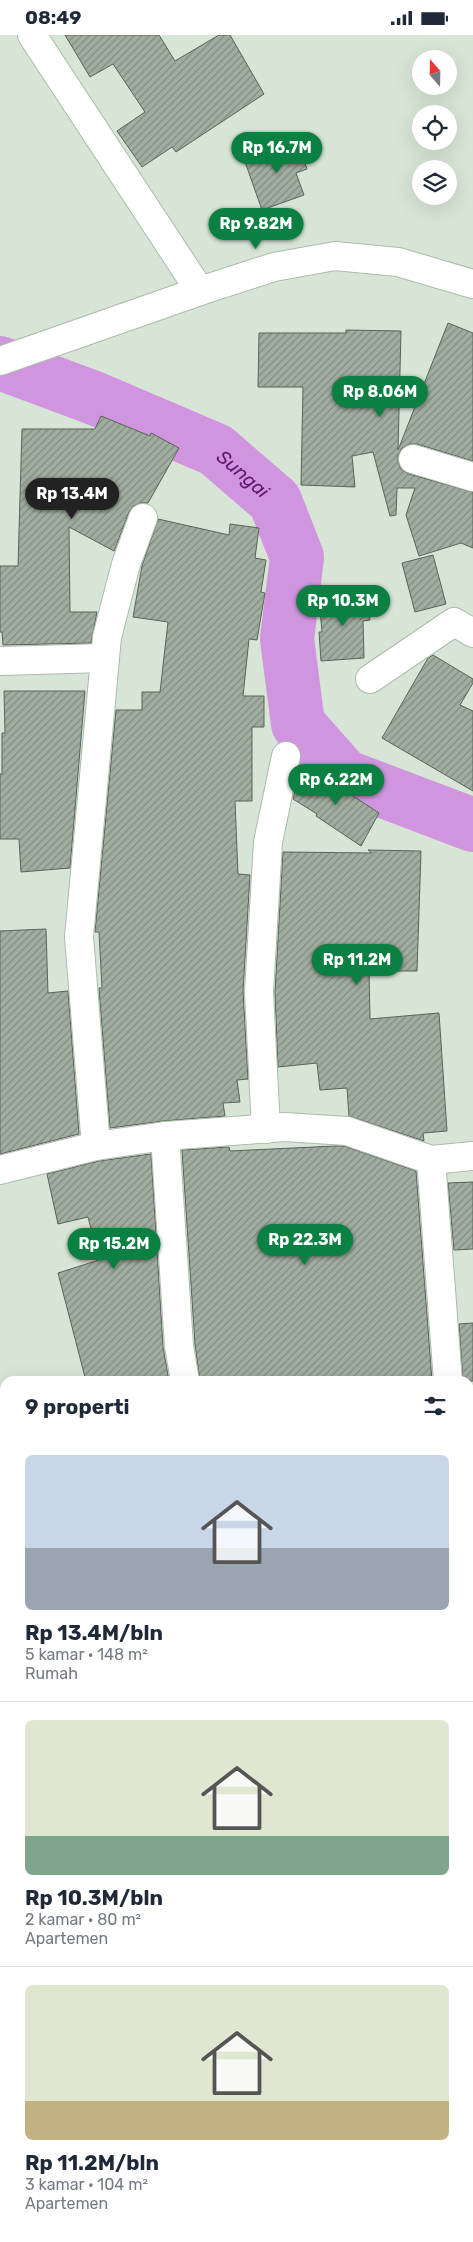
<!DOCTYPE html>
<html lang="id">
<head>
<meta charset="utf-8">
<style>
	:root { --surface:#fff; --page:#f6f6f7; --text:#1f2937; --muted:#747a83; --line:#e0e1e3; --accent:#0b8043 }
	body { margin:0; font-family:Rubik,sans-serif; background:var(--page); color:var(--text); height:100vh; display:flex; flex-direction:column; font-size:19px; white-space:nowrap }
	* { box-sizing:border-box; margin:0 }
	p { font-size:16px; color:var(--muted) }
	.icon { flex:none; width:28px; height:28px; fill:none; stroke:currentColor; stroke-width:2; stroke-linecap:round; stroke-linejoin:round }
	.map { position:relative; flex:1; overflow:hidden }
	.details { position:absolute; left:0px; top:1341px; width:474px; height:866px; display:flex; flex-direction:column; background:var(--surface); border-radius:15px 15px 0 0; box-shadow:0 5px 20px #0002 }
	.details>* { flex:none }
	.needle { width:32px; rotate:340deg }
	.fabs { position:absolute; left:412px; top:15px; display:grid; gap:10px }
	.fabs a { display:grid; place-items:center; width:45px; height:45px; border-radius:50%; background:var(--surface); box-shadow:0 5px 20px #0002; font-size:25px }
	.price { position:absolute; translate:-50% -42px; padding:0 11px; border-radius:18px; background:var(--accent); color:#fff; font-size:16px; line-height:32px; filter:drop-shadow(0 1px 2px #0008) }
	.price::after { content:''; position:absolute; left:50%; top:30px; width:15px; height:11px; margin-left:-8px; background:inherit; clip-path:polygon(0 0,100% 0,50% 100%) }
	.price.active { background:#222; color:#fff }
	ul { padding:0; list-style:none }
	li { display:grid; align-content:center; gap:10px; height:265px; padding:0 25px }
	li+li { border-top:1px solid var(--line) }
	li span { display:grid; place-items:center; height:155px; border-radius:8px; color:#555 }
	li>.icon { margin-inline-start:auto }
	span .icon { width:90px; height:90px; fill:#fffc; stroke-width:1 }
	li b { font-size:21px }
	h2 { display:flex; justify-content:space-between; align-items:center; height:60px; padding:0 25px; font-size:21px }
	.status { display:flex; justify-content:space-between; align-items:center; height:35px; padding:0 25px; background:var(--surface); direction:ltr }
	.status svg { height:14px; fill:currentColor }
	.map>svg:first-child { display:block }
	.cemetery { fill:url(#cemetery-stones) }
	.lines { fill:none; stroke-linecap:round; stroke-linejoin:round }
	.river { stroke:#d095de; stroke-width:54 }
	.building { fill:url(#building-hatch); stroke:#586457 }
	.minor-casing { stroke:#adbbac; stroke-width:30 }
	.tertiary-casing { stroke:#adbbac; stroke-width:30 }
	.minor { stroke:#fff; stroke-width:28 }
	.tertiary { stroke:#fff; stroke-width:28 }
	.labels { text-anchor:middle; stroke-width:4.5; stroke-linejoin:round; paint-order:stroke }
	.water-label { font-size:19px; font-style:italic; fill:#5f176f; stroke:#e4f2e3 }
</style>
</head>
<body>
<div class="status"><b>08:49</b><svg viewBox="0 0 49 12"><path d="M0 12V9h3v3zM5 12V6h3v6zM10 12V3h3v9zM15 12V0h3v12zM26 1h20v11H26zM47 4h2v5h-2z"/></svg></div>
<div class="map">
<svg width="473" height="2207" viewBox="0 0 473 2207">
	<defs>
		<pattern id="cemetery-stones" width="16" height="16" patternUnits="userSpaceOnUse" patternTransform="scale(1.25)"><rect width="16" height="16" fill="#9ad797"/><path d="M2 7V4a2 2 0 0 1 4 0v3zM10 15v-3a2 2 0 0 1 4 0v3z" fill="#84b882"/></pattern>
		<pattern id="building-hatch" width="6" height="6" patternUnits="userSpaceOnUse" patternTransform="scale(1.25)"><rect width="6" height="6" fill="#a0ad9f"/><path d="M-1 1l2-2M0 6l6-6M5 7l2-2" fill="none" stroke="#828d81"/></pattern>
	</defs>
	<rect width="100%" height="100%" fill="#d7e5d6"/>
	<g class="cemetery">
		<path d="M 473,1790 L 473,2201 L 469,2202 L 469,1791 Z"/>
		<path d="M 5,1878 L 5,2202 L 466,2203 L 447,2207 L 0,2207 L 0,1879 Z"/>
	</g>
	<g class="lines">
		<path class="river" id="s1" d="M 0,328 L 94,363 L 216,415 L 275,466 L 297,522 L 287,604 L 298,689 L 344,741 L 473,790"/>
	</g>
	<g class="building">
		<path d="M 65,0 L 159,0 L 175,26 L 219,0 L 230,0 L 264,59 L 176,117 L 172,112 L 142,132 L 117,96 L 145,77 L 113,29 L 90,42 Z"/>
		<path d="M 297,105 L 307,134 L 296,138 L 304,160 L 262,175 L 244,124 Z"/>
		<path d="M 448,288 L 473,298 L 473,426 L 417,409 L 410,409 L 402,413 L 398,420 L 398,427 L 401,434 L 409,439 L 473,457 L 473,513 L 461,508 L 419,521 L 406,480 L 415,453 L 397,453 L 396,480 L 390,481 L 373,417 L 352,421 L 355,452 L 301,450 L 303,352 L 258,352 L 259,298 L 346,298 L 346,295 L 401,296 L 398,415 Z"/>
		<path d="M 101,381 L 150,401 L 151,398 L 179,413 L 148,468 L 141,468 L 133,471 L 129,477 L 114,516 L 69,492 L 70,577 L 97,577 L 91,608 L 3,610 L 2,597 L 0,597 L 0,531 L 18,531 L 22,394 L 95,394 Z"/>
		<path d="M 158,484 L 229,500 L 230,489 L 259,493 L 255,523 L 266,525 L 261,557 L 265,558 L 257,605 L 249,604 L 243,661 L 264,661 L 264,692 L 252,692 L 252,766 L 235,766 L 238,839 L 250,840 L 243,956 L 248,1044 L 237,1045 L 240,1067 L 223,1068 L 225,1081 L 163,1086 L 110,1093 L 99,953 L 102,953 L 99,897 L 95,897 L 116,675 L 142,675 L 142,657 L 160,657 L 168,587 L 133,582 L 142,531 Z"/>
		<path d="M 433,520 L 446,569 L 415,577 L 402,528 Z"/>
		<path d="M 367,558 L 370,585 L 363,586 L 364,623 L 321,626 L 319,597 L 322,597 L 319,564 Z"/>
		<path d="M 433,620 L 473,644 L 473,648 L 460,670 L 473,676 L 473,756 L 382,703 L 428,623 Z"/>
		<path d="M 4,656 L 85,656 L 70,833 L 21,837 L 19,804 L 0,804 L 0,739 L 2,739 L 2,698 L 5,698 Z"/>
		<path d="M 309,732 L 379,778 L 361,811 L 316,781 L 317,779 L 293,764 L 295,756 Z"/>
		<path d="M 368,815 L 421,816 L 417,936 L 369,936 L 370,984 L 439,978 L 447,1096 L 423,1098 L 424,1106 L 349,1081 L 347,1053 L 320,1055 L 317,1028 L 278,1032 L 275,957 L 283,817 L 372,818 Z"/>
		<path d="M 46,894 L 48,958 L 68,956 L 79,1099 L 0,1119 L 0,896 Z"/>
		<path d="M 335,1111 L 344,1111 L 416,1136 L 432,1346 L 200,1346 L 195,1309 L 182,1115 L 229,1112 L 230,1116 Z"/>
		<path d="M 151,1119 L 163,1312 L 169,1346 L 86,1346 L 58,1238 L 99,1225 L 88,1182 L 58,1189 L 47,1139 L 99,1126 Z"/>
		<path d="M 473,1147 L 473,1214 L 454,1215 L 448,1148 Z"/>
		<path d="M 473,1288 L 473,1346 L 463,1346 L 459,1289 Z"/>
	</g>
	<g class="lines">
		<g class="minor-casing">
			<g id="minor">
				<path d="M 32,0 L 200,256"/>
				<path d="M 413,424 L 473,442"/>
				<path d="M 0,626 L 105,623"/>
				<path d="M 370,644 L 454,587 L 473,598"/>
				<path d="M 266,1094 L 259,957 L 268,807 L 286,721"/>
				<path d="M 165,1101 L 179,1311 L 185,1346"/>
				<path d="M 96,1111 L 79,902 L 107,602 L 126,529 L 143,483"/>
				<path d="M 431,1125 L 448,1346"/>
				<path d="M 0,1135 L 96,1111 L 165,1101 L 285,1092 L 347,1096 L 431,1125 L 473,1121"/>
				<path d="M 469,1402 L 473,1402"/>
				<path d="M 469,1728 L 471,1772"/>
				<path d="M 0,1859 L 5,1858"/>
			</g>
		</g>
		<g class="tertiary-casing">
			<path id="tertiary" d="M 0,326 L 200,256 L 274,232 L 335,221 L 398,227 L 473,249"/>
		</g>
		<use href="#minor" class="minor"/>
		<use href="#tertiary" class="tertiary"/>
	</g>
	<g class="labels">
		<g class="water-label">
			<text dy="7" stroke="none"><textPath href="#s1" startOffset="269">Sungai</textPath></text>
		</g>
	</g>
</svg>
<div class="fabs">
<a><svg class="needle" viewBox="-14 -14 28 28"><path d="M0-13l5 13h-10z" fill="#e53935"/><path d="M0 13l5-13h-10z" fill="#747a83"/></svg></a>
<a><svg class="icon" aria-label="locate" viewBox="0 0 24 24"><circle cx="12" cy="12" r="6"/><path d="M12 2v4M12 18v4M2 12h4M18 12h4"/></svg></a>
<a><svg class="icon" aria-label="layers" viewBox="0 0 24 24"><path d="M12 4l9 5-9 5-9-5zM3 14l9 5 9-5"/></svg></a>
</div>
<b class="price" style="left:277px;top:139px">Rp 16.7M</b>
<b class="price" style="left:256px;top:215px">Rp 9.82M</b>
<b class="price" style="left:380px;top:383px">Rp 8.06M</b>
<b class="price active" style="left:72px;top:485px">Rp 13.4M</b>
<b class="price" style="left:343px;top:592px">Rp 10.3M</b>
<b class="price" style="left:336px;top:771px">Rp 6.22M</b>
<b class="price" style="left:357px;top:951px">Rp 11.2M</b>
<b class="price" style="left:305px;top:1231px">Rp 22.3M</b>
<b class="price" style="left:114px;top:1235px">Rp 15.2M</b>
<section class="details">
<h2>9 properti<svg class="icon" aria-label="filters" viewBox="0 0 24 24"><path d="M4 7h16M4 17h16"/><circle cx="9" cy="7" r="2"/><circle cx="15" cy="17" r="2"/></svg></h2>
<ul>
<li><span style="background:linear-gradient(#c9d6e8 60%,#9aa5b1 0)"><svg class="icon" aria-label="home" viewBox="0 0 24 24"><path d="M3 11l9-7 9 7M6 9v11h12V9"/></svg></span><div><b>Rp 13.4M/bln</b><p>5 kamar · 148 m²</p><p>Rumah</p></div></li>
<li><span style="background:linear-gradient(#dfe7d0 75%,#7fa58c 0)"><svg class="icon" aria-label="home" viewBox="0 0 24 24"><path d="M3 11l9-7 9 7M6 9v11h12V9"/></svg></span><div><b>Rp 10.3M/bln</b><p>2 kamar · 80 m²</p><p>Apartemen</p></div></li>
<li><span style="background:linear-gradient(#dfe7d0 75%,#c2b280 0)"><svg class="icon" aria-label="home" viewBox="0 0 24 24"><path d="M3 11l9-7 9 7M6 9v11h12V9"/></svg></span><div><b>Rp 11.2M/bln</b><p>3 kamar · 104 m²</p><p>Apartemen</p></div></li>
</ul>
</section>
</div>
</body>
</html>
